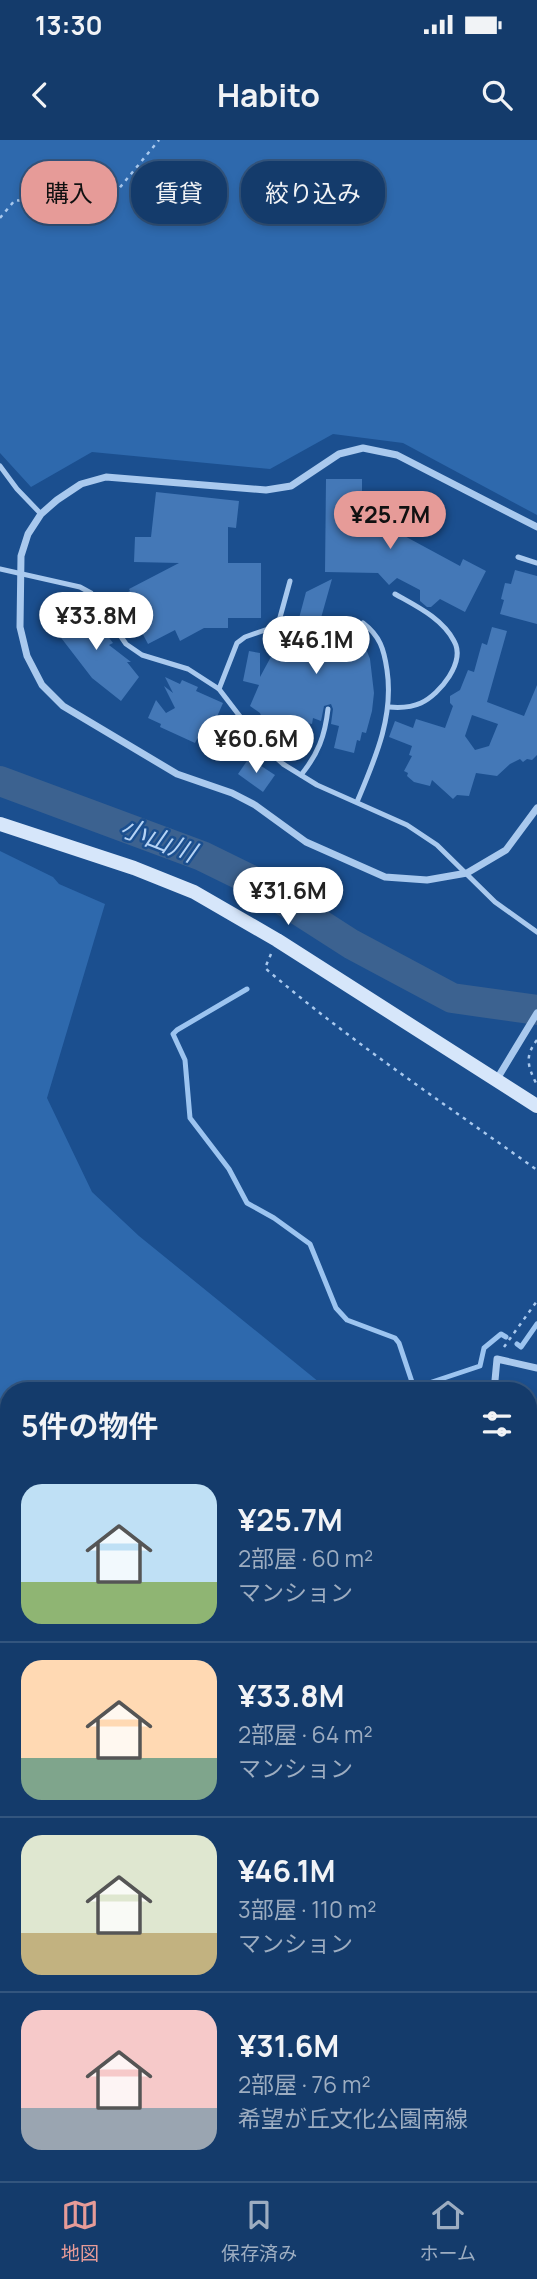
<!DOCTYPE html>
<html lang="ja">
<head>
<meta charset="utf-8">
<style>
	:root { --surface:#143b6b; --page:#214673; --text:#f1f3f6; --muted:#9dadc1; --line:#33557e; --accent:#e69b98 }
	body { margin:0; font-family:Manrope,"Noto Sans JP",sans-serif; background:var(--page); color:var(--text); height:100vh; display:flex; flex-direction:column; font-size:26px; white-space:nowrap }
	* { box-sizing:border-box; margin:0 }
	p { font-size:23px; color:var(--muted) }
	.icon { flex:none; width:38px; height:38px; fill:none; stroke:currentColor; stroke-width:2; stroke-linecap:round; stroke-linejoin:round }
	.map { position:relative; flex:1; overflow:hidden }
	.drawer { position:absolute; left:0px; top:1242px; width:537px; height:800px; display:flex; flex-direction:column; background:var(--surface); border-radius:28px 28px 0 0; box-shadow:0 4px 10px #0003,0 0 0 2px var(--line) }
	.drawer>* { flex:none }
	.banner { position:absolute; left:21px; top:21px; width:495px; height:63px; display:flex; gap:14px }
	.price { position:absolute; translate:-50% -60px; padding:0 16px; border-radius:24px; background:#fff; color:#222; font-size:23px; line-height:46px; filter:drop-shadow(0 2px 4px #0008) }
	.price::after { content:''; position:absolute; left:50%; top:42px; width:21px; height:16px; margin-left:-10px; background:inherit; clip-path:polygon(0 0,100% 0,50% 100%) }
	.price.selected { background:var(--accent); color:#111 }
	ul { padding:0; list-style:none }
	li { display:flex; align-items:center; gap:21px; height:175px; padding:0 21px }
	li+li { border-top:2px solid var(--line) }
	li span { display:grid; place-items:center; flex:none; width:196px; height:140px; border-radius:21px; color:#555 }
	li>.icon { margin-inline-start:auto }
	span .icon { width:84px; height:84px; fill:#fffc; stroke-width:1 }
	li b { font-size:30px }
	h2 { display:flex; justify-content:space-between; align-items:center; height:84px; padding:0 21px; font-size:30px }
	.tag { padding:0 24px; border-radius:28px; background:var(--surface); box-shadow:0 4px 10px #0003,0 0 0 2px var(--line); font-size:24px; line-height:63px }
	.tag.selected { background:var(--accent); color:#111 }
	.status { display:flex; justify-content:space-between; align-items:center; height:49px; padding:0 35px; background:var(--surface); direction:ltr }
	.status svg { height:19px; fill:currentColor }
	header { display:flex; justify-content:space-between; align-items:center; height:91px; padding:0 21px; background:var(--surface); font-size:32px; font-weight:700 }
	.tabs { display:flex; justify-content:space-around; align-items:center; height:98px; border-top:2px solid var(--line); background:var(--surface); font-size:19px; color:var(--muted) }
	.tabs a { display:grid; justify-items:center; gap:4px }
	.tabs .selected { color:var(--accent) }
	.map>svg:first-child { display:block }
	.green { fill:#2e69ad }
	.lines { fill:none; stroke-linecap:round; stroke-linejoin:round }
	.stream { stroke:#9cc4f0; stroke-width:5 }
	.river { stroke:#3c6290; stroke-width:30 }
	.building { fill:#4478b7; fill-rule:evenodd }
	.path { stroke:#a9c9ee; stroke-width:2.5; stroke-dasharray:3.5 5; stroke-linecap:butt }
	.service { stroke:#a9c9ee; stroke-width:5 }
	.minor { stroke:#a9c9ee; stroke-width:7 }
	.secondary { stroke:#d6e6fa; stroke-width:14 }
	.labels { text-anchor:middle; stroke-width:5; stroke-linejoin:round; paint-order:stroke }
	.water-label { font-size:26px; font-style:italic; fill:#b5d3f5; stroke:#1b4f8f }
</style>
</head>
<body>
<div class="status"><b>13:30</b><svg viewBox="0 0 49 12"><path d="M0 12V9h3v3zM5 12V6h3v6zM10 12V3h3v9zM15 12V0h3v12zM26 1h20v11H26zM47 4h2v5h-2z"/></svg></div>
<header><svg class="icon" aria-label="back" viewBox="0 0 24 24"><path d="M15 5l-7 7 7 7"/></svg>Habito<svg class="icon" aria-label="search" viewBox="0 0 24 24"><circle cx="10" cy="10" r="6"/><path d="M15 15l6 6"/></svg></header>
<div class="map">
<svg width="537" height="2041" viewBox="0 0 537 2041">
	<rect width="100%" height="100%" fill="#1b4f8f"/>
	<g class="green">
		<path d="M 0,0 L 537,0 L 537,375 L 403,303 L 333,294 L 270,329 L 92,312 L 31,347 L 0,313 Z"/>
		<path d="M 0,711 L 53,737 L 59,744 L 105,764 L 47,958 L 92,1052 L 139,1096 L 330,1251 L 9,1251 L 9,2034 L 385,2034 L 394,2041 L 0,2041 Z"/>
	</g>
	<g class="lines">
		<g class="stream">
			<path d="M 247,849 L 177,890 L 173,894 L 185,920 L 190,978 L 229,1029 L 247,1063 L 274,1078 L 310,1104 L 336,1168 L 347,1180 L 395,1198 L 399,1203 L 414,1248 L 480,1226 L 484,1208 L 501,1194 L 506,1197"/>
			<path d="M 517,1204 L 521,1207 L 537,1184"/>
		</g>
		<path class="river" d="M 0,641 L 202,716 L 253,741 L 351,804 L 452,858 L 537,870"/>
	</g>
	<g class="building">
		<path d="M 326,339 L 362,339 L 362,373 L 460,426 L 463,419 L 486,431 L 465,472 L 440,459 L 431,467 L 427,467 L 420,461 L 420,450 L 397,438 L 389,445 L 378,433 L 325,432 Z"/>
		<path d="M 156,352 L 239,361 L 236,388 L 228,387 L 228,423 L 261,423 L 261,478 L 228,478 L 228,488 L 204,488 L 180,501 L 175,490 L 148,504 L 122,455 L 130,451 L 129,449 L 179,423 L 134,422 L 135,397 L 151,397 Z"/>
		<path d="M 515,430 L 537,436 L 537,484 L 500,474 L 504,460 L 501,459 L 505,443 L 511,444 Z"/>
		<path d="M 332,439 L 321,478 L 333,482 L 330,494 L 343,497 L 339,511 L 363,501 L 370,519 L 374,553 L 372,571 L 366,593 L 362,592 L 360,601 L 357,600 L 354,613 L 334,608 L 339,586 L 331,584 L 333,569 L 331,564 L 324,566 L 321,581 L 313,578 L 312,584 L 307,583 L 304,587 L 271,576 L 264,583 L 260,573 L 250,566 L 259,545 L 243,541 L 249,511 L 260,513 L 260,537 L 273,513 L 288,517 L 282,494 L 287,485 L 298,482 L 306,452 Z"/>
		<path d="M 83,463 L 113,503 L 109,505 L 131,522 L 127,522 L 139,537 L 121,561 L 92,538 L 52,486 Z"/>
		<path d="M 492,487 L 507,491 L 487,562 L 524,576 L 537,545 L 537,615 L 532,620 L 527,619 L 523,622 L 520,619 L 510,624 L 497,636 L 476,633 L 469,656 L 457,655 L 453,659 L 432,640 L 430,646 L 414,642 L 407,636 L 408,633 L 404,631 L 412,616 L 409,615 L 412,606 L 389,597 L 395,581 L 413,588 L 416,579 L 445,588 L 453,566 L 450,563 L 450,556 L 460,550 L 468,530 L 474,532 L 482,503 L 487,505 ZM 472,575 L 498,584 L 489,606 L 475,610 L 465,596 Z"/>
		<path d="M 165,537 L 180,544 L 182,540 L 198,547 L 196,551 L 223,563 L 216,579 L 222,583 L 224,590 L 220,597 L 213,601 L 198,597 L 195,603 L 160,587 L 161,584 L 148,578 L 156,560 L 166,573 L 175,568 L 164,546 L 173,553 Z"/>
		<path d="M 249,618 L 275,635 L 263,652 L 238,634 Z"/>
	</g>
	<g class="lines">
		<g class="path">
			<path d="M 0,78 L 15,60 L 47,65 L 80,46 L 117,51 L 159,0"/>
			<path d="M 271,814 L 265,828 C 351,902 445,964 537,1030"/>
			<path d="M 537,900 C 524,917 528,927 537,945"/>
			<path d="M 504,1207 L 537,1161"/>
		</g>
		<g class="service">
			<path d="M 0,326 L 17,349 L 41,374"/>
			<path d="M 518,417 L 537,423"/>
			<path d="M 0,429 L 80,447 L 91,453 L 126,504 L 142,515 L 188,529 L 219,549 L 261,604 L 283,624 L 317,645 L 407,685 L 437,705 L 495,762 L 537,792"/>
			<path d="M 219,549 L 237,503 L 245,497 L 268,489 L 279,481 L 290,441"/>
			<path d="M 389,567 C 400,568 410,568 421,563 C 440,554 466,522 454,501 C 442,478 416,466 395,454"/>
			<path d="M 301,635 C 318,614 325,596 328,569"/>
			<path d="M 357,662 C 375,619 394,577 387,530 C 384,509 380,496 363,483"/>
		</g>
		<g class="minor">
			<path d="M 537,387 L 397,315 L 363,308 L 339,314 L 291,346 L 266,350 L 106,337 L 81,344 L 57,360 L 41,374 L 28,394 L 21,416 L 20,487 L 27,516 L 42,545 L 63,566 L 177,634 L 232,653 L 255,665 L 306,702 L 385,737 L 427,740 L 467,733 L 506,710 L 537,668"/>
			<path d="M 497,939 L 537,873"/>
			<path d="M 494,1251 L 497,1219 L 537,1228"/>
			<path d="M 528,1548 L 537,1549"/>
			<path d="M 528,1817 L 537,1818"/>
			<path d="M 528,1939 L 537,1939"/>
			<path d="M 528,2014 L 537,2023"/>
			<path d="M 436,2041 L 438,2034"/>
		</g>
		<path class="secondary" d="M 0,684 L 134,728 L 194,752 L 277,800 L 537,966"/>
	</g>
	<g class="labels">
		<g class="water-label">
			<text transform="translate(158 700) rotate(21)" y="9">小山川</text>
		</g>
	</g>
</svg>
<b class="price selected" style="left:390px;top:411px">¥25.7M</b>
<b class="price" style="left:96px;top:512px">¥33.8M</b>
<b class="price" style="left:316px;top:536px">¥46.1M</b>
<b class="price" style="left:256px;top:635px">¥60.6M</b>
<b class="price" style="left:288px;top:787px">¥31.6M</b>
<div class="banner">
<a class="tag selected">購入</a>
<a class="tag">賃貸</a>
<a class="tag">絞り込み</a>
</div>
<section class="drawer">
<h2>5件の物件<svg class="icon" aria-label="filters" viewBox="0 0 24 24"><path d="M4 7h16M4 17h16"/><circle cx="9" cy="7" r="2"/><circle cx="15" cy="17" r="2"/></svg></h2>
<ul>
<li><span style="background:linear-gradient(#bfe0f5 70%,#8fb573 0)"><svg class="icon" aria-label="home" viewBox="0 0 24 24"><path d="M3 11l9-7 9 7M6 9v11h12V9"/></svg></span><div><b>¥25.7M</b><p>2部屋 · 60 m²</p><p>マンション</p></div></li>
<li><span style="background:linear-gradient(#ffd9b3 70%,#7fa58c 0)"><svg class="icon" aria-label="home" viewBox="0 0 24 24"><path d="M3 11l9-7 9 7M6 9v11h12V9"/></svg></span><div><b>¥33.8M</b><p>2部屋 · 64 m²</p><p>マンション</p></div></li>
<li><span style="background:linear-gradient(#dfe7d0 70%,#c2b280 0)"><svg class="icon" aria-label="home" viewBox="0 0 24 24"><path d="M3 11l9-7 9 7M6 9v11h12V9"/></svg></span><div><b>¥46.1M</b><p>3部屋 · 110 m²</p><p>マンション</p></div></li>
<li><span style="background:linear-gradient(#f6c9c9 70%,#9aa5b1 0)"><svg class="icon" aria-label="home" viewBox="0 0 24 24"><path d="M3 11l9-7 9 7M6 9v11h12V9"/></svg></span><div><b>¥31.6M</b><p>2部屋 · 76 m²</p><p>希望が丘文化公園南線</p></div></li>
</ul>
</section>
</div>
<nav class="tabs">
<a class="selected"><svg class="icon" aria-label="map" viewBox="0 0 24 24"><path d="M3 6l6-2 6 2 6-2v14l-6 2-6-2-6 2zM9 4v14M15 6v14"/></svg>地図</a>
<a><svg class="icon" aria-label="saved" viewBox="0 0 24 24"><path d="M7 4h10v16l-5-4-5 4z"/></svg>保存済み</a>
<a><svg class="icon" aria-label="home" viewBox="0 0 24 24"><path d="M3 11l9-7 9 7M6 9v11h12V9"/></svg>ホーム</a>
</nav>
</body>
</html>
